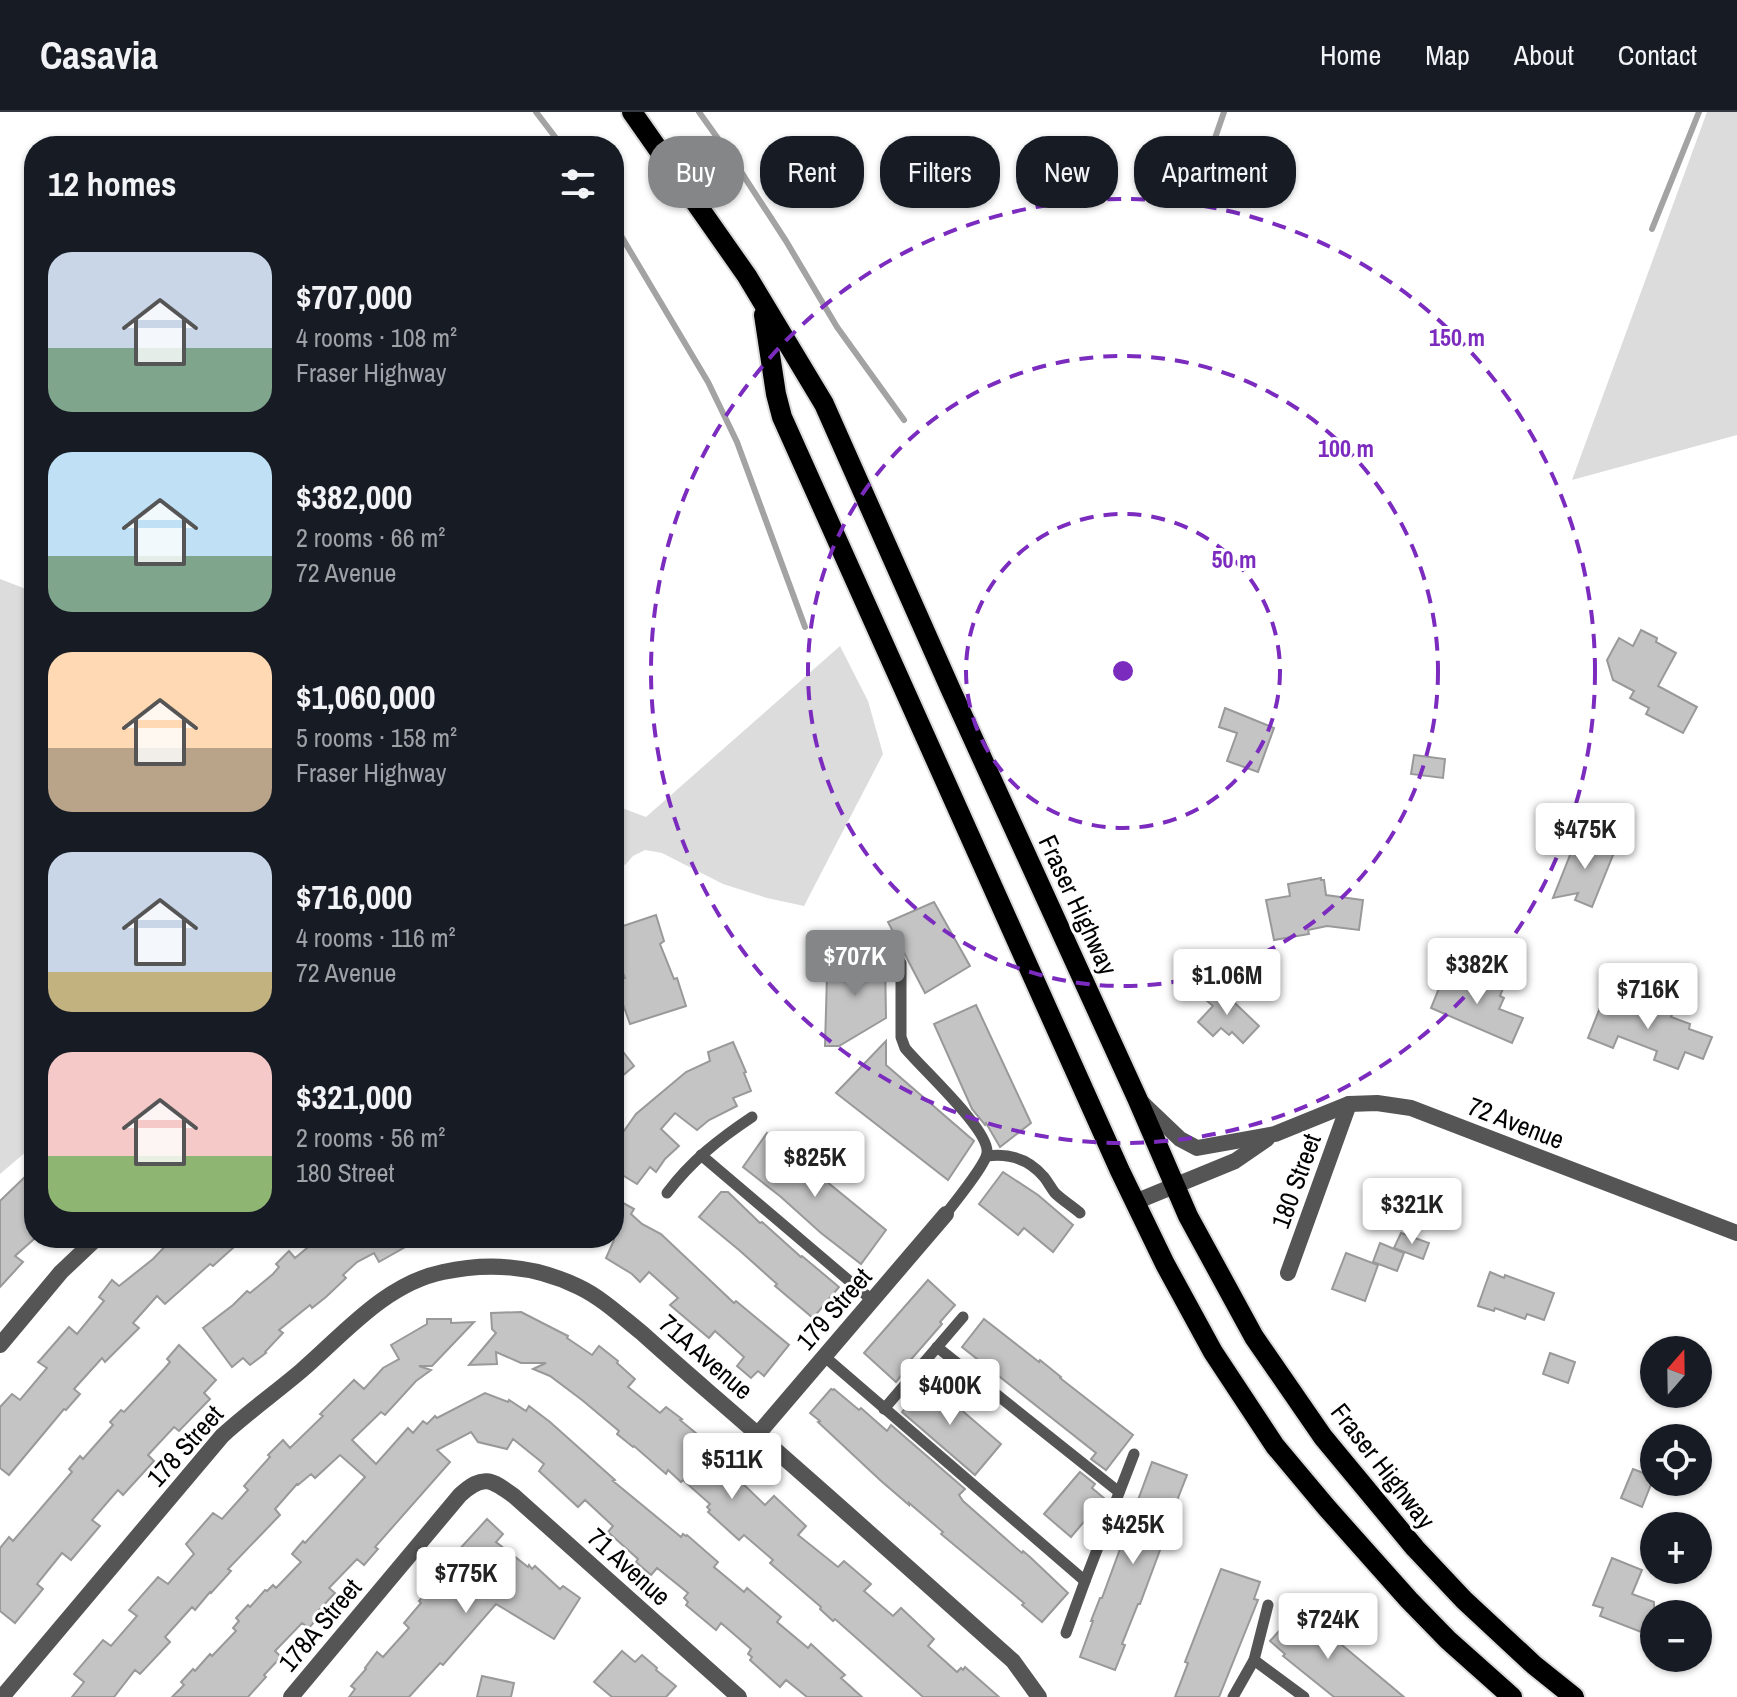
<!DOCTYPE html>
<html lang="en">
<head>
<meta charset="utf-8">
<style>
	:root { --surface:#171b24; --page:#20242c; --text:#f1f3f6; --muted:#9ea1a6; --line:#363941; --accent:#858687 }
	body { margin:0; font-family:"Archivo Narrow",sans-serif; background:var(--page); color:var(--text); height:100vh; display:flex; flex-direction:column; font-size:30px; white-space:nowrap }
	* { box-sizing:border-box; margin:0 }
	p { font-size:26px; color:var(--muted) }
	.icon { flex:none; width:44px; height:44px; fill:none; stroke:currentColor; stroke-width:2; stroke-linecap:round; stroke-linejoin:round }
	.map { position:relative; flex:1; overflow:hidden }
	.side { position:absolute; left:24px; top:24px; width:600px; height:1112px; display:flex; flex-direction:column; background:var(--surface); border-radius:32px; box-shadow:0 2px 6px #0004 }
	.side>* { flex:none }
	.guide { position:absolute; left:648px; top:24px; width:760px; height:72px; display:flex; gap:16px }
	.needle { width:52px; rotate:20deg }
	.tools { position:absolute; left:1640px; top:1224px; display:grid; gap:16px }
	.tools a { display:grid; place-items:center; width:72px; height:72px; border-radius:50%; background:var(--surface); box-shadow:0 2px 6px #0004; font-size:40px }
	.price { position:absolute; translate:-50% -68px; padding:0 18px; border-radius:8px; background:#fff; color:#222; font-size:26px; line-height:52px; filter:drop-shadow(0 2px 4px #0008) }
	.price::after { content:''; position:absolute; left:50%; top:48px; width:24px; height:18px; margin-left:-12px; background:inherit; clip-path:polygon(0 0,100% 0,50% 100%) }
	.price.on { background:var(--accent); color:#fff }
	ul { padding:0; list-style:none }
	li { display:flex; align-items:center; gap:24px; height:200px; padding:0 24px }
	li span { display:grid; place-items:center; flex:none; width:224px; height:160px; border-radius:24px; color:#555 }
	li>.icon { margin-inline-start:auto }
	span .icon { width:96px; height:96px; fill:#fffc; stroke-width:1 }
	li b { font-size:34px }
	h2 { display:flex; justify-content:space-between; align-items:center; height:96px; padding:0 24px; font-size:34px }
	.tag { padding:0 28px; border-radius:32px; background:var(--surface); box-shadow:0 2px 6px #0004; font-size:28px; line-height:72px }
	.tag.on { background:var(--accent); color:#fff }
	header { display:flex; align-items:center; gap:48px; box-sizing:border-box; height:112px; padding:0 40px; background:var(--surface); border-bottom:2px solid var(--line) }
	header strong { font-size:38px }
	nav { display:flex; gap:44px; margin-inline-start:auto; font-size:28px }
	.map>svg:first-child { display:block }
	.green { fill:#dcdcdc }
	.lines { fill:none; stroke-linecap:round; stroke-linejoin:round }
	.stream { stroke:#a3a3a3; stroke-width:6 }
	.building { fill:#c4c4c4; stroke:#999; stroke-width:2 }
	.primary-casing { stroke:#dbdbdb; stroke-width:24 }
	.service { stroke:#555; stroke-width:11 }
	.minor { stroke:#555; stroke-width:16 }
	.primary { stroke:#000; stroke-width:20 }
	.ring { fill:none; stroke:#7b2cbf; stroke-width:4; stroke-dasharray:14 10 }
	.labels { text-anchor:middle; stroke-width:6; stroke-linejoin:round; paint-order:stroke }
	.street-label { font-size:26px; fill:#000; stroke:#fff }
	.centre { fill:#7b2cbf; stroke:#fff; stroke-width:4 }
	.ring-label { font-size:24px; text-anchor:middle; font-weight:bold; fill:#7b2cbf; stroke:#fff; stroke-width:6; stroke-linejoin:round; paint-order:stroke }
</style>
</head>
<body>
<header>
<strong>Casavia</strong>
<nav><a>Home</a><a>Map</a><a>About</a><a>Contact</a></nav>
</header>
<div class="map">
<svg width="1737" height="1585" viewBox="0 0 1737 1585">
	<rect width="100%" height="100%" fill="#fff"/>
	<g class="green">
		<path d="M 1707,0 L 1737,0 L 1737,323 L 1572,368 Z"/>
		<path d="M 0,467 L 34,480 L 34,1033 L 0,1062 Z"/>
		<path d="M 840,534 L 868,589 L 883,642 L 804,794 L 767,786 L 723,772 L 662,741 L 645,738 L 633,744 L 625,753 L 614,748 L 614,693 L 646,705 Z"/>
	</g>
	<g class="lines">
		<g class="stream">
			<path d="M 536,0 L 562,34"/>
			<path d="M 699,0 L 734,49 L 786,129 L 837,215 L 904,308"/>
			<path d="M 1196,81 L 1224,0"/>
			<path d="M 614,112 L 708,270 L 737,330 L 805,515"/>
			<path d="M 1652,117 L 1699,0"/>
		</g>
	</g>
	<g class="building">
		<path d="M 1641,518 L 1657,526 L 1656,530 L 1676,541 L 1658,574 L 1697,595 L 1683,621 L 1646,602 L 1649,596 L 1630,586 L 1634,579 L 1613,568 L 1607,548 L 1619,526 L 1633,534 Z"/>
		<path d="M 1225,596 L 1274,616 L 1258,660 L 1227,649 L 1237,621 L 1219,615 Z"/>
		<path d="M 1414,643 L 1445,647 L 1443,666 L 1411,662 Z"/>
		<path d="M 1578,723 L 1615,738 L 1592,795 L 1575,788 L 1578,781 L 1553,786 Z"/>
		<path d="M 1321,766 L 1321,768 L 1324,768 L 1326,783 L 1363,788 L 1359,818 L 1327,814 L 1308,818 L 1309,822 L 1274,828 L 1266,788 L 1290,784 L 1288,772 Z"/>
		<path d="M 934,790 L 970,854 L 925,881 L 888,810 Z"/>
		<path d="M 656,803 L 664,829 L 660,832 L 674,867 L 677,866 L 686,894 L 630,912 L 615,870 L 625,866 L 614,839 L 614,817 Z"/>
		<path d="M 836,843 L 885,845 L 886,906 L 839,934 L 825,934 L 827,862 L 835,862 Z"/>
		<path d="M 1471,862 L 1504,874 L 1500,884 L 1504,886 L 1499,897 L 1523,906 L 1512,931 L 1431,896 L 1444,864 L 1466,873 Z"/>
		<path d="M 1218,875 L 1259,914 L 1243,931 L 1232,920 L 1229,923 L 1221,916 L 1213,924 L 1198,910 L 1213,894 L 1206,888 Z"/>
		<path d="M 1605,883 L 1649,900 L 1653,890 L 1674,898 L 1671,905 L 1690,912 L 1689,917 L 1712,925 L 1703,947 L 1685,940 L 1678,957 L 1654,948 L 1657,939 L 1618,924 L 1613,936 L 1588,926 Z"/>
		<path d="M 976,893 L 1031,1011 L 1000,1035 L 986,1011 L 985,1013 L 972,997 L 934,912 Z"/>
		<path d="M 614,928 L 634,954 L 614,971 Z"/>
		<path d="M 886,929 L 886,953 L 974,1029 L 948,1068 L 836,981 Z"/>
		<path d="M 733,930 L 746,960 L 744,961 L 751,979 L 733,986 L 737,994 L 709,1008 L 697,1018 L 675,1001 L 661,1017 L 679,1034 L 665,1047 L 656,1060 L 650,1055 L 637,1072 L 614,1058 L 614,1033 L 636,1002 L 686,960 L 710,949 L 708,940 Z"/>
		<path d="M 767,1021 L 886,1118 L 861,1152 L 821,1121 L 781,1085 L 743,1055 Z"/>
		<path d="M 34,1056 L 34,1127 L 15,1144 L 23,1150 L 0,1175 L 0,1089 Z"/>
		<path d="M 1003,1060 L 1038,1083 L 1073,1113 L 1053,1140 L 1024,1116 L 1018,1123 L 979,1092 Z"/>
		<path d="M 721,1080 L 728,1080 L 760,1111 L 762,1110 L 801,1145 L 802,1144 L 839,1175 L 813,1206 L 775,1174 L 777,1172 L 739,1138 L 699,1105 Z"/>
		<path d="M 614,1086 L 634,1097 L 631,1102 L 642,1112 L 661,1122 L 734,1191 L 736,1189 L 789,1233 L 764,1264 L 758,1259 L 751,1266 L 737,1254 L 744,1245 L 715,1219 L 709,1226 L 670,1193 L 678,1186 L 649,1160 L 640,1170 L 632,1162 L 606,1146 L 614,1128 Z"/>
		<path d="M 1401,1121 L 1429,1131 L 1423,1147 L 1394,1136 Z"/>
		<path d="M 173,1126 L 244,1126 L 213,1154 L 210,1152 L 165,1192 L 157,1184 L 133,1211 L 139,1216 L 105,1250 L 102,1246 L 74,1277 L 80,1282 L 66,1298 L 64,1297 L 9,1363 L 0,1356 L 0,1295 L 12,1282 L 20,1288 L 47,1256 L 38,1250 L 41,1247 L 69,1215 L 77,1222 L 104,1189 L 99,1185 L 112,1168 L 119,1174 L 153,1147 Z"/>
		<path d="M 319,1126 L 421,1126 L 379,1150 L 374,1141 L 357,1150 L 343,1163 L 346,1166 L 326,1185 L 312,1196 L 310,1193 L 279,1218 L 283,1221 L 265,1240 L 266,1241 L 250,1253 L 243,1246 L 232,1255 L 203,1216 L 233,1193 L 247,1179 L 250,1181 L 273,1162 L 279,1155 L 276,1152 L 289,1139 L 295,1146 Z"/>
		<path d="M 1380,1131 L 1404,1141 L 1397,1159 L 1373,1150 Z"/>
		<path d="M 1346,1141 L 1378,1153 L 1365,1189 L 1332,1177 Z"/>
		<path d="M 1490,1160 L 1504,1166 L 1505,1163 L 1554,1181 L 1544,1208 L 1527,1202 L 1525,1207 L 1495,1196 L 1494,1199 L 1478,1194 Z"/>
		<path d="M 928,1168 L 955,1193 L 940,1210 L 942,1212 L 907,1252 L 909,1254 L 896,1270 L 864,1241 Z"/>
		<path d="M 521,1200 L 568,1224 L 567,1226 L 592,1243 L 599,1234 L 618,1249 L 617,1251 L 635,1267 L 628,1275 L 660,1301 L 666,1295 L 682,1307 L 680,1308 L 743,1360 L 738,1367 L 765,1393 L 774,1384 L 806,1414 L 798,1423 L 838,1455 L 844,1449 L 871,1472 L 864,1479 L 893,1504 L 901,1496 L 934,1527 L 928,1534 L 957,1560 L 961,1556 L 963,1558 L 965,1555 L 999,1585 L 923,1585 L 835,1507 L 833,1509 L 820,1497 L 821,1495 L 778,1458 L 770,1451 L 773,1448 L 744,1423 L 739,1428 L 708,1400 L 710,1398 L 707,1395 L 710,1392 L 683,1368 L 681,1370 L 668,1358 L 666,1362 L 634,1334 L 633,1335 L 617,1322 L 619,1319 L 582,1288 L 550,1264 L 533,1257 L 546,1251 L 521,1251 L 496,1240 L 497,1252 L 469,1253 L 496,1221 L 492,1217 L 491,1201 Z"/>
		<path d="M 427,1207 L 451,1207 L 451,1211 L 474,1210 L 432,1254 L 419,1254 L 431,1258 L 416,1269 L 385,1303 L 381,1300 L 352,1328 L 376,1352 L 408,1316 L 413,1321 L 423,1309 L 427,1312 L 435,1304 L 437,1306 L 485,1281 L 508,1290 L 509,1288 L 526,1299 L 529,1294 L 550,1310 L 615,1368 L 613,1369 L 681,1425 L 683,1422 L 686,1424 L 687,1423 L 718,1450 L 714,1455 L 744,1480 L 747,1476 L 781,1505 L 777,1510 L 808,1536 L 811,1532 L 824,1544 L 845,1563 L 841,1566 L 862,1585 L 807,1585 L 786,1568 L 780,1575 L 750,1548 L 752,1545 L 748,1542 L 751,1537 L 721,1511 L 716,1518 L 686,1493 L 688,1490 L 684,1486 L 688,1481 L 657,1456 L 651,1463 L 636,1450 L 638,1447 L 608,1420 L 613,1414 L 585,1388 L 578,1395 L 539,1359 L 544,1352 L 513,1327 L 507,1337 L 478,1330 L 471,1320 L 437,1338 L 450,1350 L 375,1435 L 378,1437 L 364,1453 L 357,1447 L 329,1476 L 335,1481 L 319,1498 L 322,1501 L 309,1516 L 302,1511 L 275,1539 L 281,1545 L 264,1563 L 266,1565 L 248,1585 L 172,1585 L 184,1573 L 181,1570 L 193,1557 L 195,1559 L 210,1542 L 212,1544 L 236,1519 L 233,1516 L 239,1509 L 236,1506 L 248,1493 L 250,1495 L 265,1478 L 267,1479 L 273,1473 L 276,1476 L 301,1450 L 292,1442 L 303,1429 L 305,1431 L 365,1365 L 340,1343 L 315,1366 L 311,1362 L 298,1373 L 297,1372 L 275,1397 L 280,1403 L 228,1457 L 231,1459 L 211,1481 L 210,1480 L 195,1498 L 192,1495 L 165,1525 L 170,1530 L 140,1562 L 135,1558 L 114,1585 L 72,1585 L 84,1570 L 74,1562 L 103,1528 L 111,1534 L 137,1504 L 129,1498 L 158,1465 L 168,1472 L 194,1442 L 186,1432 L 213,1401 L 222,1407 L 248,1378 L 244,1374 L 270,1345 L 268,1343 L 283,1328 L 290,1336 L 323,1304 L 320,1302 L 354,1268 L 364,1277 L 383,1256 L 399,1247 L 391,1233 L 427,1212 Z"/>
		<path d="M 984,1207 L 1039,1250 L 1040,1248 L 1061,1265 L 1060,1266 L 1133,1323 L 1106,1358 L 1091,1347 L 1096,1341 L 962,1235 Z"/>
		<path d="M 179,1233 L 216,1268 L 204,1281 L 210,1287 L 179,1319 L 174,1315 L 148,1343 L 154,1349 L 123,1383 L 118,1378 L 92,1408 L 100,1414 L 71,1448 L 62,1441 L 37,1472 L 43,1477 L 15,1511 L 0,1499 L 0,1436 L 9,1425 L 13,1429 L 72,1360 L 69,1357 L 80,1344 L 83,1347 L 113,1313 L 110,1310 L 121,1298 L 124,1300 L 164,1257 L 170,1250 L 167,1247 Z"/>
		<path d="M 1550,1241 L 1575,1250 L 1568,1271 L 1543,1262 Z"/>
		<path d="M 923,1265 L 1001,1332 L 975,1363 L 902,1300 L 914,1285 L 909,1281 Z"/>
		<path d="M 831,1277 L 833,1278 L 834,1277 L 859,1298 L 861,1296 L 887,1319 L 891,1313 L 965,1377 L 959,1383 L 963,1389 L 1022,1441 L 1023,1439 L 1030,1445 L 1068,1481 L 1042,1510 L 1022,1493 L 1024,1491 L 941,1422 L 943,1420 L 909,1391 L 909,1393 L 880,1368 L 818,1310 L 820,1309 L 810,1301 Z"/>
		<path d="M 1152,1350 L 1187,1363 L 1161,1429 L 1163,1430 L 1140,1492 L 1138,1492 L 1122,1532 L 1125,1533 L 1115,1558 L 1080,1545 L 1093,1509 L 1091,1509 L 1100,1486 L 1102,1486 Z"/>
		<path d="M 1633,1357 L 1654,1365 L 1642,1395 L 1621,1386 Z"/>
		<path d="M 1080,1360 L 1095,1372 L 1092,1376 L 1104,1386 L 1071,1425 L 1044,1402 Z"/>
		<path d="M 487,1407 L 503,1422 L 496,1430 L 528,1455 L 529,1453 L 532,1457 L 535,1454 L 560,1477 L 563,1474 L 580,1486 L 554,1527 L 496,1492 L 443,1553 L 440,1551 L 409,1585 L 349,1585 L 355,1577 L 351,1574 L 366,1557 L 365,1556 L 377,1540 L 383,1545 L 409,1516 L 404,1511 L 421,1491 L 419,1489 L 430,1477 L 436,1482 L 467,1448 L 457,1440 Z"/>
		<path d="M 1612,1446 L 1642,1458 L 1632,1482 L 1654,1490 L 1654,1525 L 1600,1504 L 1603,1496 L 1593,1493 Z"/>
		<path d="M 1221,1457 L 1260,1470 L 1254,1487 L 1258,1488 L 1219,1585 L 1175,1585 L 1188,1551 L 1185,1550 Z"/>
		<path d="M 1299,1497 L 1404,1585 L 1334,1585 L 1283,1544 L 1285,1542 L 1270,1529 Z"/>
		<path d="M 622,1539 L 635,1550 L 642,1543 L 657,1556 L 656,1558 L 676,1574 L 666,1585 L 612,1585 L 594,1570 Z"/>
		<path d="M 482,1564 L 514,1571 L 511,1585 L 477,1585 Z"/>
	</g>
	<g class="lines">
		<g class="primary-casing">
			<g id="primary">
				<path d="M 632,0 L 747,164 L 824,292 L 950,576 L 1137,986 L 1188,1104 L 1254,1225 L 1323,1325 L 1415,1436 L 1464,1488 L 1534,1553 L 1574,1585"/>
				<path d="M 764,203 L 776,282 L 782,305 L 1120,1059 L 1165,1152 L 1213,1240 L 1275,1334 L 1327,1396 L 1409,1488 L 1448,1528 L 1512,1585"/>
			</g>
		</g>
		<g class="service">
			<path d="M 880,828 L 895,841 L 901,851 L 901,925 L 905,936 C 922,957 990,1018 987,1041 C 986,1052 955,1090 946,1102"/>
			<path d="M 701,1043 L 873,1189"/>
			<path d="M 987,1044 C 1010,1041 1029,1047 1044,1065 C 1048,1070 1051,1076 1055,1081 C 1062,1088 1072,1094 1080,1101"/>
			<path d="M 667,1081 C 691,1049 719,1027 752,1005"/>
			<path d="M 937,1235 L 1119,1380"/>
			<path d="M 825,1245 L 1085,1469 L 1134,1342"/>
			<path d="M 884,1297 L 963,1205"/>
			<path d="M 1066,1521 L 1085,1469"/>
			<path d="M 1254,1548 L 1304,1585"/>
			<path d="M 1233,1585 L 1254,1548 L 1268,1493"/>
		</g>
		<g class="minor">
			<path d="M 1139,988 L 1180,1027 L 1197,1036 L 1275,1022 L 1349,992 L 1377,991 L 1411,996 L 1737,1121"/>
			<path d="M 1135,1090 L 1235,1049 L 1267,1027"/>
			<path d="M 1288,1161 L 1349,992"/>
			<path d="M 0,1233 L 61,1160 L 97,1126"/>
			<path d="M 758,1322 L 946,1102"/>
			<path d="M 2,1585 L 222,1324 C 247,1301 275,1281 301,1259 C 344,1222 385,1172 443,1160 C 489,1150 536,1154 579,1175 C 602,1186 622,1205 642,1221 C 664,1241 687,1261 710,1281 C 812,1369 912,1459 1013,1549 L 1039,1585"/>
			<path d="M 291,1585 L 460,1383 C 483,1362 491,1367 514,1384 L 739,1585"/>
		</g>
		<use href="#primary" class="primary"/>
	</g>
	<g class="ring">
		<circle cx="1123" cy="559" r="157"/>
		<circle cx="1123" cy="559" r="315"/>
		<circle cx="1123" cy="559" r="472"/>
	</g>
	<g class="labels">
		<g class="street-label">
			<text transform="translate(1078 793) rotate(65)" y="9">Fraser Highway</text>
			<text transform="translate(1516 1011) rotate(21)" y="9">72 Avenue</text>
			<text transform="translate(1296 1069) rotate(-70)" y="9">180 Street</text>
			<text transform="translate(834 1197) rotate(-49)" y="9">179 Street</text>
			<text transform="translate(706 1245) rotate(41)" y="9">71A Avenue</text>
			<text transform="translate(185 1334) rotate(-48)" y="9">178 Street</text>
			<text transform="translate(1383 1354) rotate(52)" y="9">Fraser Highway</text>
			<text transform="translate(629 1455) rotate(42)" y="9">71 Avenue</text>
			<text transform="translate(320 1513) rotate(-50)" y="9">178A Street</text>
		</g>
	</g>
	<circle cx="1123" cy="559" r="12" class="centre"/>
	<g class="ring-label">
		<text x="1457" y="234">150 m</text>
		<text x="1346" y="345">100 m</text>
		<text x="1234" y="456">50 m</text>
	</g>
</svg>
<div class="tools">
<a><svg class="needle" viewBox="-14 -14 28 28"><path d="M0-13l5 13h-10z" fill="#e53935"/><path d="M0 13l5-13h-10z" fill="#9ea1a6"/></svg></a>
<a><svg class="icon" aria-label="locate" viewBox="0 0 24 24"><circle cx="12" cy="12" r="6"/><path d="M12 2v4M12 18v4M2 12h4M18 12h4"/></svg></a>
<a>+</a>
<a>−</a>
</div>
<b class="price" style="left:1585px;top:759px">$475K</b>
<b class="price on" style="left:855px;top:886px">$707K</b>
<b class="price" style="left:1477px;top:894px">$382K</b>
<b class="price" style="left:1227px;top:905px">$1.06M</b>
<b class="price" style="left:1648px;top:919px">$716K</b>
<b class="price" style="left:815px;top:1087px">$825K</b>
<b class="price" style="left:1412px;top:1134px">$321K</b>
<b class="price" style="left:950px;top:1315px">$400K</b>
<b class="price" style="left:732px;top:1389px">$511K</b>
<b class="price" style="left:1133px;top:1454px">$425K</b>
<b class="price" style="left:466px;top:1503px">$775K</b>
<b class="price" style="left:1328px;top:1549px">$724K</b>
<div class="guide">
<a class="tag on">Buy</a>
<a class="tag">Rent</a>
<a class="tag">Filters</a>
<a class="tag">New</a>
<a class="tag">Apartment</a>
</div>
<section class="side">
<h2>12 homes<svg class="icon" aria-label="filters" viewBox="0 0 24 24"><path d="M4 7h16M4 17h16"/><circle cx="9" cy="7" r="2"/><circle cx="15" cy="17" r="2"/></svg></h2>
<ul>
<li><span style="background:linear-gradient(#c9d6e8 60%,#7fa58c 0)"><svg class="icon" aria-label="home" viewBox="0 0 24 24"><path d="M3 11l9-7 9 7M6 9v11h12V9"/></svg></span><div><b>$707,000</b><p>4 rooms · 108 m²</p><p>Fraser Highway</p></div></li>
<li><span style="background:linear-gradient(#bfe0f5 65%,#7fa58c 0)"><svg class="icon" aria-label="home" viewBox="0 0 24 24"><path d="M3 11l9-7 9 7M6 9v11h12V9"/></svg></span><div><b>$382,000</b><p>2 rooms · 66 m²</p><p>72 Avenue</p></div></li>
<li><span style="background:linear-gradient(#ffd9b3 60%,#b9a48a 0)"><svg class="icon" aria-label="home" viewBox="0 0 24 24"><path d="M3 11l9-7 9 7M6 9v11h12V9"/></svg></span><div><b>$1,060,000</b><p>5 rooms · 158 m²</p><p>Fraser Highway</p></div></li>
<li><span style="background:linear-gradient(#c9d6e8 75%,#c2b280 0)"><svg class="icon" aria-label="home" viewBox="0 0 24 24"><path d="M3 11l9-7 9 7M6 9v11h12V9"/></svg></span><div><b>$716,000</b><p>4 rooms · 116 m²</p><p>72 Avenue</p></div></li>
<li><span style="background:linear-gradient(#f6c9c9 65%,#8fb573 0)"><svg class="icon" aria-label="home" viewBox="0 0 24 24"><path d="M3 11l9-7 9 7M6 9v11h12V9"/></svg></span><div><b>$321,000</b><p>2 rooms · 56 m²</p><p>180 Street</p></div></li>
</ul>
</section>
</div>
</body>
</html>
